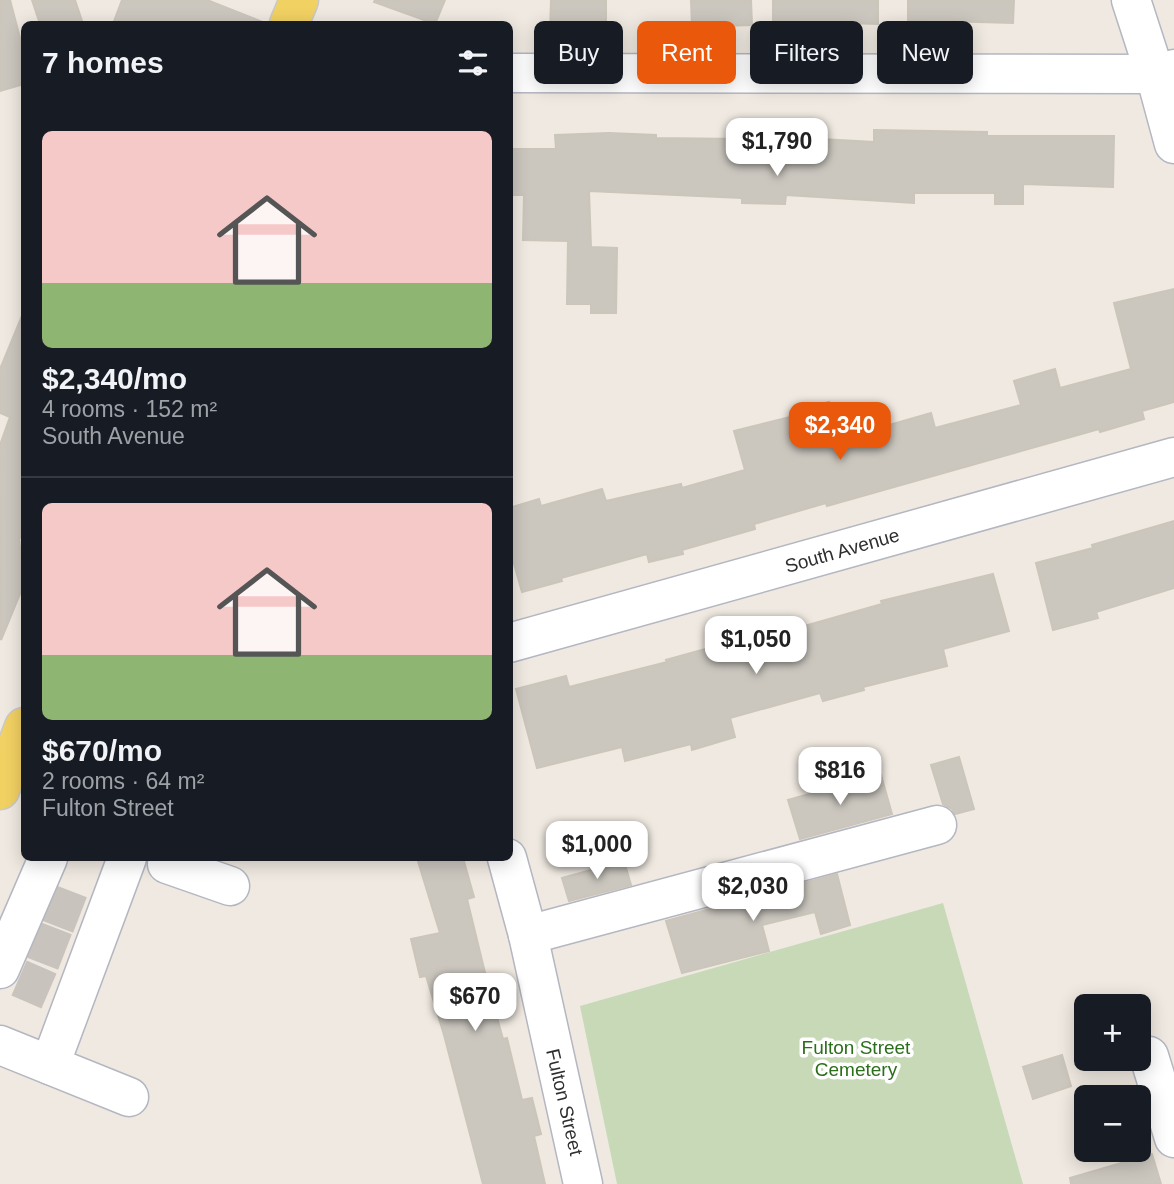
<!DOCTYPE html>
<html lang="en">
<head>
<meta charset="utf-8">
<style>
	:root { --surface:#171b24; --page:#242831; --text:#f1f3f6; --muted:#9ea1a6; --line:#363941; --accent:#ea580c }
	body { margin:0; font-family:Helvetica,sans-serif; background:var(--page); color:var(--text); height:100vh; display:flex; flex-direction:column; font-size:26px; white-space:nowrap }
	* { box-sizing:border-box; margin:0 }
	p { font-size:23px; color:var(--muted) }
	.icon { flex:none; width:38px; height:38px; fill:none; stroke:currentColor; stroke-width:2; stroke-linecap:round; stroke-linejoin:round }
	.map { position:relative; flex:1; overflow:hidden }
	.side { position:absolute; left:21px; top:21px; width:492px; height:840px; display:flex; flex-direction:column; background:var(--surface); border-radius:10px; box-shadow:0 4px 18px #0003 }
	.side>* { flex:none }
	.guide { position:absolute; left:534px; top:21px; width:534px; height:63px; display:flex; gap:14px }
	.fabs { position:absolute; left:1074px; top:994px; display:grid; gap:14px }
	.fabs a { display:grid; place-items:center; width:77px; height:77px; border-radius:10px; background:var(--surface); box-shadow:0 4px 18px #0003; font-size:35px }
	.price { position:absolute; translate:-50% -60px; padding:0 16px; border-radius:14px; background:#fff; color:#222; font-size:23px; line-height:46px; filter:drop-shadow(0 2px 4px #0008) }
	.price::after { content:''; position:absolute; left:50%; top:42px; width:21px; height:16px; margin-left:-10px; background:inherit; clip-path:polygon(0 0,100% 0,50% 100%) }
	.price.on { background:var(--accent); color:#fff }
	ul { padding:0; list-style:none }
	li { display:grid; align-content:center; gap:14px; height:371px; padding:0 21px }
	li+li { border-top:2px solid var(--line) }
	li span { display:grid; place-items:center; height:217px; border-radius:10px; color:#555 }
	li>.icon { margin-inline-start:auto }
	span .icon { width:126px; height:126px; fill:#fffc; stroke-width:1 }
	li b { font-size:30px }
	h2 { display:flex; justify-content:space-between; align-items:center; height:84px; padding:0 21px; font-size:30px }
	.pill { padding:0 24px; border-radius:10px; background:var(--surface); box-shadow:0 4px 18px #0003; font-size:24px; line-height:63px }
	.pill.on { background:var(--accent); color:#fff }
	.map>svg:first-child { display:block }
	.cemetery { fill:#c8d9b8 }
	.building { fill:#cbc7bf; stroke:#cbc5ba; stroke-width:2 }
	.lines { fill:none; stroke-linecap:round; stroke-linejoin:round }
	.minor-tunnel { stroke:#c8c4bd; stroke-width:38; stroke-dasharray:38 19; stroke-linecap:butt }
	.minor-casing { stroke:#b4b7c1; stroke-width:41 }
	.major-casing { stroke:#c9c9c9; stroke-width:41 }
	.minor { stroke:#fff; stroke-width:38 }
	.major { stroke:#f2d163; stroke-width:38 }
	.labels { text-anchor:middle; stroke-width:7; stroke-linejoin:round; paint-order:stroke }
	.street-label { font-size:19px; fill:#2e2e2e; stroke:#fff }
	.park-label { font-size:19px; fill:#2c6e1b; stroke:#fff }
</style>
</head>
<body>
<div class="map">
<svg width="1174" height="1184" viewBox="0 0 1174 1184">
	<rect width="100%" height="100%" fill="#efe9e1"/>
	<path class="cemetery" d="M 943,903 L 1023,1184 L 617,1184 L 580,1006 Z"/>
	<g class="building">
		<path d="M 0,0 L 10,0 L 24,53 L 24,84 L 0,91 Z"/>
		<path d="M 32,0 L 75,0 L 83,24 L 40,24 Z"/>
		<path d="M 122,0 L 207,0 L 265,23 L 113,24 Z"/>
		<path d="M 375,0 L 445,0 L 435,24 L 374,2 Z"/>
		<path d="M 551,0 L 606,0 L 606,33 L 550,32 Z"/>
		<path d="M 691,0 L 751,0 L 752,25 L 692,27 Z"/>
		<path d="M 773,0 L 878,0 L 878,24 L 773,21 Z"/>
		<path d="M 908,0 L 1014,0 L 1013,23 L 908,20 Z"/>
		<path d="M 874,130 L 987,132 L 987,136 L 1114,136 L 1113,187 L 1023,184 L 1023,204 L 995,204 L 995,193 L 914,193 L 914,203 L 786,195 L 785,204 L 742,203 L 742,198 L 589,191 L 591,247 L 617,248 L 616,313 L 591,313 L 591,304 L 567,304 L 568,241 L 523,240 L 524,195 L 509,195 L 509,149 L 556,149 L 555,135 L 609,133 L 656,135 L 656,138 L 742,139 L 742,135 L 786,136 L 786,137 L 874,142 Z"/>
		<path d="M 1174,289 L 1174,402 L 1142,411 L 1144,419 L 1100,432 L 1099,429 L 827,506 L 826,503 L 754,524 L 755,529 L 682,550 L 683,554 L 649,562 L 647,554 L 561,578 L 562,581 L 522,592 L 509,546 L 509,508 L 539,499 L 541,506 L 602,489 L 606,501 L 681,484 L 682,488 L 745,470 L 734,431 L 802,414 L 801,409 L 829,402 L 838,434 L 857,429 L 858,434 L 931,413 L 935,428 L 1021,405 L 1014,381 L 1055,369 L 1060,388 L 1131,369 L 1114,303 Z"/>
		<path d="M 24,311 L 24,539 L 19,537 L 24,584 L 1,640 L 0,445 L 10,417 L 0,413 L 0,369 Z"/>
		<path d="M 1174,521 L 1174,588 L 1096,612 L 1098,618 L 1053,630 L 1036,563 L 1093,548 L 1092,545 Z"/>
		<path d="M 993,574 L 1009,631 L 943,649 L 947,666 L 863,687 L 864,690 L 823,701 L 820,693 L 730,718 L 735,737 L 692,750 L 691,744 L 625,761 L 622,747 L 537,768 L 516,689 L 566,676 L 569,687 L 667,662 L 666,660 L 709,648 L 711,656 L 802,631 L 801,627 L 882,604 L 881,601 Z"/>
		<path d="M 959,757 L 974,809 L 955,814 L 952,809 L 943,804 L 931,765 Z"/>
		<path d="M 881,775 L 892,814 L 800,839 L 788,800 L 816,792 L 816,795 Z"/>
		<path d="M 417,858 L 463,858 L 474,897 L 467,899 L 488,985 L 503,1039 L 507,1038 L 522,1100 L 532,1098 L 541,1134 L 534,1136 L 545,1184 L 483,1184 L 444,1035 L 426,976 L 420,977 L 411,939 L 440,933 Z"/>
		<path d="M 624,861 L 631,885 L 569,901 L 562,878 Z"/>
		<path d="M 837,874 L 850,925 L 821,934 L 815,912 L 762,925 L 769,951 L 682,973 L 666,921 Z"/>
		<path d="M 1062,1055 L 1071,1086 L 1033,1099 L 1023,1067 Z"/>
		<path d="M 1152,1154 L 1161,1184 L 1071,1184 L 1070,1178 Z"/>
	</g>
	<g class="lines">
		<g class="minor-tunnel">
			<path d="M 49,903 L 80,915"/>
			<path d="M 34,940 L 65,952"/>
			<path d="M 19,978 L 49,991"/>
		</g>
		<g class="minor-casing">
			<g id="minor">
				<path d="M 1131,0 L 1155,74 L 1174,144"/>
				<path d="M 509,73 L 1155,74 L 1174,69"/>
				<path d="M 509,643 L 1174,457"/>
				<path d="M 169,858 L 167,864 L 230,886"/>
				<path d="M 507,858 L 528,935 L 583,1184"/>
				<path d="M 528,935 L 937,825"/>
				<path d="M 0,969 L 48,858"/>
				<path d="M 0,1045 L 129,1097"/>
				<path d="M 1149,1056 L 1174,1138"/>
				<path d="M 50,1065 L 127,858"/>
			</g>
		</g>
		<g class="major-casing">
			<g id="major">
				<path d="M 289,24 L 299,0"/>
				<path d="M 0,790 L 24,727"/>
			</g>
		</g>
		<use href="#minor" class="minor"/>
		<use href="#major" class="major"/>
	</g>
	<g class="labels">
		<g class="street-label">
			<text transform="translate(842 550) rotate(-16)" y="7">South Avenue</text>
			<text transform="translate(565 1102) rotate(77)" y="7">Fulton Street</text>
		</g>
		<g class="park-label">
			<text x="856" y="1054">Fulton Street<tspan x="856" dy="22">Cemetery</tspan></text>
		</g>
	</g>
</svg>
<div class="fabs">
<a>+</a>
<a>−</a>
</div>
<b class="price" style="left:777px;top:178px">$1,790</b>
<b class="price on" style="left:840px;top:462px">$2,340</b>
<b class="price" style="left:756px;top:676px">$1,050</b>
<b class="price" style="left:840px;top:807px">$816</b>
<b class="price" style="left:597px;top:881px">$1,000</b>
<b class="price" style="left:753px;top:923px">$2,030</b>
<b class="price" style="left:475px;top:1033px">$670</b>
<div class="guide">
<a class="pill">Buy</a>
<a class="pill on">Rent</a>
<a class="pill">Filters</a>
<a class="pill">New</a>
</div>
<section class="side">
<h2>7 homes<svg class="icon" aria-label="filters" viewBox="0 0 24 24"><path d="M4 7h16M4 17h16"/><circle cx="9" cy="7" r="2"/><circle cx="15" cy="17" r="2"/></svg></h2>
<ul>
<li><span style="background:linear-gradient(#f6c9c9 70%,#8fb573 0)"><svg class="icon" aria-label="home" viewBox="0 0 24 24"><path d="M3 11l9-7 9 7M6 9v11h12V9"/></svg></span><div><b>$2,340/mo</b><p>4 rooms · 152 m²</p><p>South Avenue</p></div></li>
<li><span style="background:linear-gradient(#f6c9c9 70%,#8fb573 0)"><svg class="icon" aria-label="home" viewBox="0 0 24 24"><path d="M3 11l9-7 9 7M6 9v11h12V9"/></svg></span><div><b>$670/mo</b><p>2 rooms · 64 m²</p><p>Fulton Street</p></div></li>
</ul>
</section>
</div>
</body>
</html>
